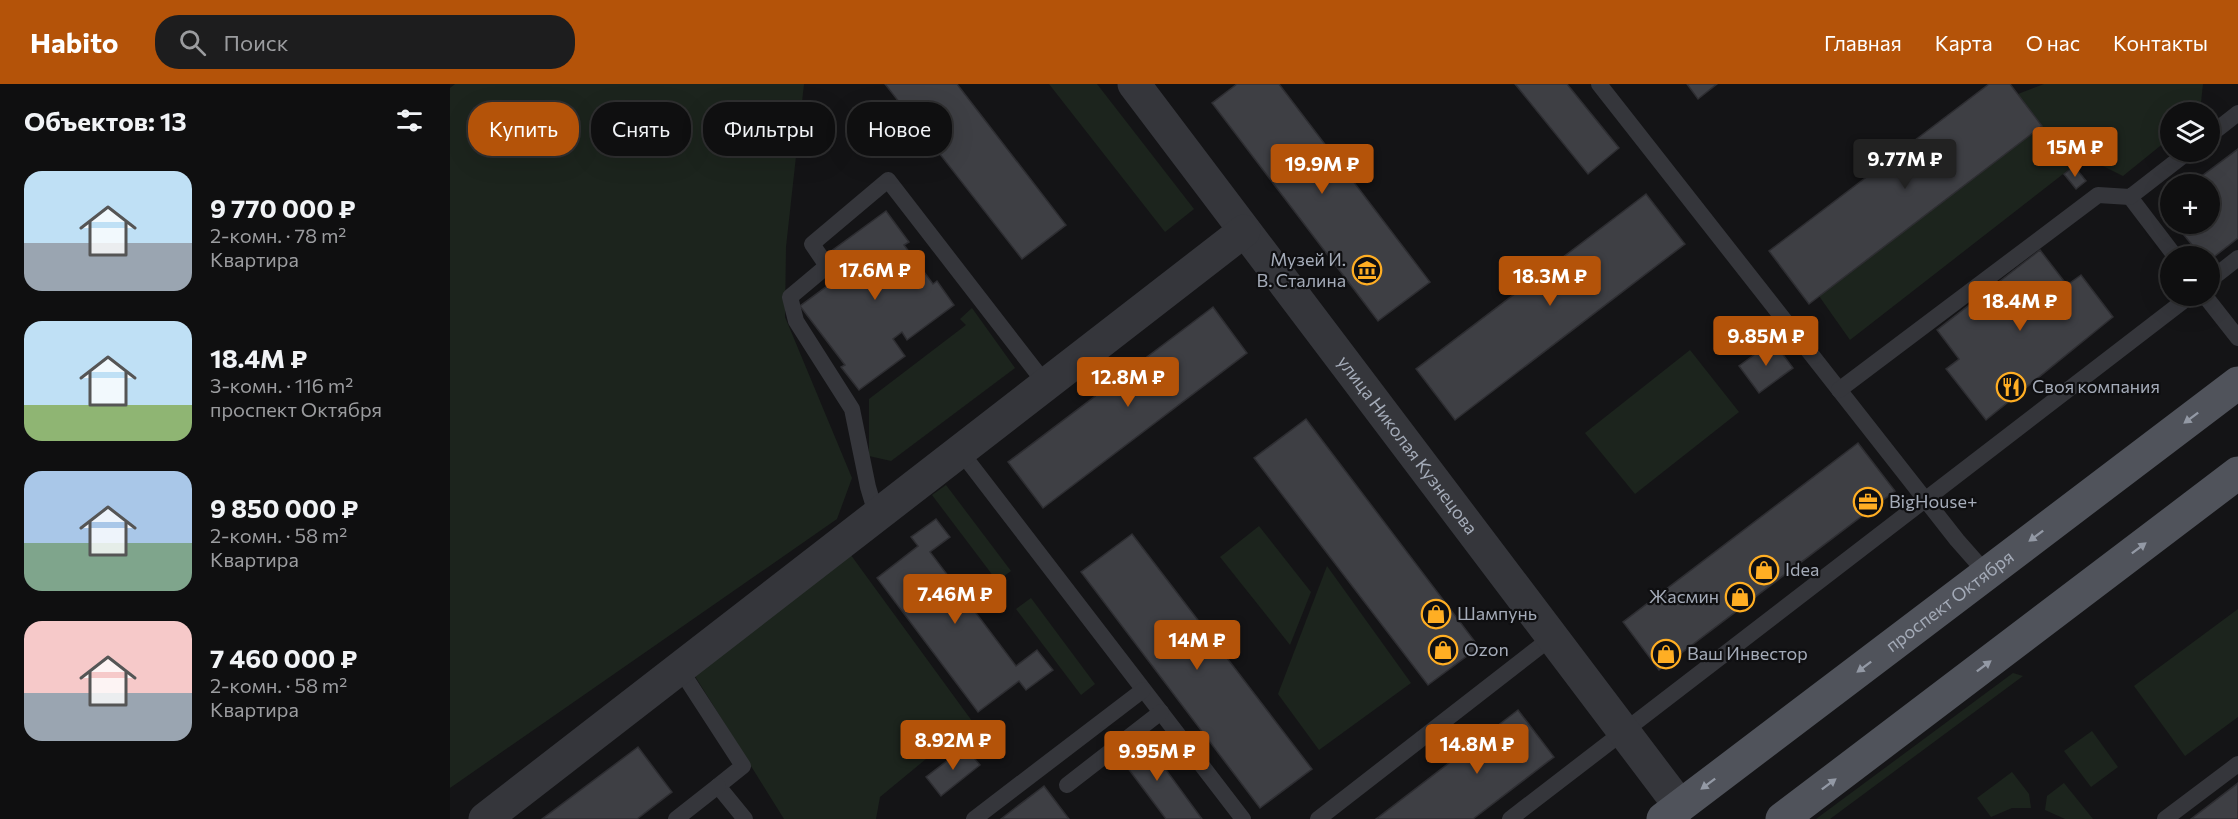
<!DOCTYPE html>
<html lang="ru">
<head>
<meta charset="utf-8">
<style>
	:root { --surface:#0f0f10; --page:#1d1d1e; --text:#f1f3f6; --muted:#9b9c9f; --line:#2f2f30; --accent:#b45309 }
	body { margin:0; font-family:Commissioner,sans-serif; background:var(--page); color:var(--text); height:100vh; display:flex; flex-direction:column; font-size:22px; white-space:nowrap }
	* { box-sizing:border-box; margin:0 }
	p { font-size:20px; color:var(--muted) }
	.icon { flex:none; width:33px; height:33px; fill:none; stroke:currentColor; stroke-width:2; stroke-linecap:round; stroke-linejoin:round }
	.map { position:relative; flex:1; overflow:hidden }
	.panel { display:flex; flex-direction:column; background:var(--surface); width:450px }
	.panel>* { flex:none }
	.banner { position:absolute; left:18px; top:18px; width:570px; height:54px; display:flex; gap:12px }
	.fabs { position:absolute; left:1710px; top:18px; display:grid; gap:12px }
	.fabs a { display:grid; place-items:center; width:60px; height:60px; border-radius:50%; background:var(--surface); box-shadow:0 6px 24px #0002,0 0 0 2px var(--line); font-size:30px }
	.price { position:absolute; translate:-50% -51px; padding:0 14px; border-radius:6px; background:var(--accent); color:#fff; font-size:20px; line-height:39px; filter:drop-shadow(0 2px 3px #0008) }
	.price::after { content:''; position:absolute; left:50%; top:36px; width:18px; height:14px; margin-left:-9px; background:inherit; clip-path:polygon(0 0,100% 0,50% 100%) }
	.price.active { background:#222; color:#fff }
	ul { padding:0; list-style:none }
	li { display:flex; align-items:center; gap:18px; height:150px; padding:0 24px }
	li span { display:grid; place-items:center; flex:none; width:168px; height:120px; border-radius:18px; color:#555 }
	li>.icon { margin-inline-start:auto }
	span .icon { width:72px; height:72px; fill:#fffc; stroke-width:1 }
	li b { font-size:26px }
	h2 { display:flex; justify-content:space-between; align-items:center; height:72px; padding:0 24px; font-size:26px }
	.tag { padding:0 21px; border-radius:24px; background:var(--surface); box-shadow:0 6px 24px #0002,0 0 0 2px var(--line); font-size:21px; line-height:54px }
	.tag.active { background:var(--accent); color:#fff }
	header { display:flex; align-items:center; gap:36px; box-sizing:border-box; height:84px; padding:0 30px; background:var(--accent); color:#fff }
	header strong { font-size:28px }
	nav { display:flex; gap:33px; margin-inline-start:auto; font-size:21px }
	.search { width:420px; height:54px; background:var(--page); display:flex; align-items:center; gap:15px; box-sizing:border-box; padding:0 21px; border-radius:24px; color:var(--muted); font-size:22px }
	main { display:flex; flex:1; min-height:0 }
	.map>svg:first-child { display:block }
	.green { fill:#1c241d }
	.building { fill:#3e3f44; stroke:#2e2e32; stroke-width:1.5 }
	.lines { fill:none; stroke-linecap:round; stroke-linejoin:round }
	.lane { stroke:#35363b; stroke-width:16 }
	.street { stroke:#35363b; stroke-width:33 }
	.primary { stroke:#50535b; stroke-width:33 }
	.oneway { fill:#9399a5 }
	.labels { text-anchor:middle; stroke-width:4.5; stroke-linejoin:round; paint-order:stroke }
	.poi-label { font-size:18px; fill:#a4abb8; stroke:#0f0f11; text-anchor:start }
	.street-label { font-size:18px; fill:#a4abb8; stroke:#0f0f11 }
</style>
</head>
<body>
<header>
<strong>Habito</strong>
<div class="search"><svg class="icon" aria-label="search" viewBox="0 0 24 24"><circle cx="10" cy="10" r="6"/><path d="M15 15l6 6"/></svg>Поиск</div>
<nav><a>Главная</a><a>Карта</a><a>О нас</a><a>Контакты</a></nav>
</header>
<main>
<section class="panel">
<h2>Объектов: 13<svg class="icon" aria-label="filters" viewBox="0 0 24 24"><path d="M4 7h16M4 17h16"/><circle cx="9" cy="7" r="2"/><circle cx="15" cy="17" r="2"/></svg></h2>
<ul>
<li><span style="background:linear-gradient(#bfe0f5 60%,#9aa5b1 0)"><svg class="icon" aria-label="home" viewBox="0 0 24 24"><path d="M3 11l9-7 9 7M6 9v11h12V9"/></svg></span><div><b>9 770 000 ₽</b><p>2-комн. · 78 m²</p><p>Квартира</p></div></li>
<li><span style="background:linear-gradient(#bfe0f5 70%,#8fb573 0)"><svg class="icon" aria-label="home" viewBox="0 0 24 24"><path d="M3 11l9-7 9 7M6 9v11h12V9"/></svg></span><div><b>18.4M ₽</b><p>3-комн. · 116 m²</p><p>проспект Октября</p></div></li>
<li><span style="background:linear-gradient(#a9c7e8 60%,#7fa58c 0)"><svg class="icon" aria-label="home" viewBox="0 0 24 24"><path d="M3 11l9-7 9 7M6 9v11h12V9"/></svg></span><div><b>9 850 000 ₽</b><p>2-комн. · 58 m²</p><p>Квартира</p></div></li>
<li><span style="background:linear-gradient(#f6c9c9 60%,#9aa5b1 0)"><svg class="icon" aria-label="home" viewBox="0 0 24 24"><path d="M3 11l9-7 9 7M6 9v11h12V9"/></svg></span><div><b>7 460 000 ₽</b><p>2-комн. · 58 m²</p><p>Квартира</p></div></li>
</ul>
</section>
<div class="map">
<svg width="1788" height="735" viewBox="0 0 1788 735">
	<rect width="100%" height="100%" fill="#141416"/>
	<g class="green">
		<path d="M 5,0 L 354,0 L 336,163 L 335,233 L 402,394 L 387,435 L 0,704 L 0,4 Z"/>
		<path d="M 599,0 L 647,0 L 744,125 L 715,148 Z"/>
		<path d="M 1594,0 L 1753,0 L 1750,28 L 1720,28 L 1720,54 L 1673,92 L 1635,73 L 1400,256 L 1369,212 L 1592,42 L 1568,10 Z"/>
		<path d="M 522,224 L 565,284 L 441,377 L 419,372 L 419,315 L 516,241 L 510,235 Z"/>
		<path d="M 1240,266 L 1289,328 L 1185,410 L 1135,349 Z"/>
		<path d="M 496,401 L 561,487 L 547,497 L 482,411 Z"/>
		<path d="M 809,442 L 861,508 L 840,561 L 770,473 Z"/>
		<path d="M 395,463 L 522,637 L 430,713 L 426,735 L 334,735 L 243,589 Z"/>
		<path d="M 877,482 L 961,599 L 869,666 L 828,610 Z"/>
		<path d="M 581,514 L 645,600 L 631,611 L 566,525 Z"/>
		<path d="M 1788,525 L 1788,633 L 1735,672 L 1684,602 Z"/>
		<path d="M 1563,589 L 1573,592 L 1380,735 L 1366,735 Z"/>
		<path d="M 1642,647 L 1668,683 L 1641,703 L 1614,667 Z"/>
		<path d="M 1562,688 L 1579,710 L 1581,724 L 1562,724 L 1541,733 L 1527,714 Z"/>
		<path d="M 1614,699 L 1643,735 L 1615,735 L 1595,726 L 1597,712 Z"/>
	</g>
	<g class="building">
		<path d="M 435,0 L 507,0 L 616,141 L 572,175 Z"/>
		<path d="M 787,0 L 829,0 L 980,198 L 928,237 L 762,19 Z"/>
		<path d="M 1065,0 L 1117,0 L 1169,64 L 1138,90 Z"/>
		<path d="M 1237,0 L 1267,0 L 1248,15 Z"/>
		<path d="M 1539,0 L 1560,0 L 1592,42 L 1359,220 L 1319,167 Z"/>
		<path d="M 1788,65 L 1788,154 L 1760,176 L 1760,172 L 1751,172 L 1725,140 L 1760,140 L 1760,100 L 1741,100 Z"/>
		<path d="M 1624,82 L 1636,97 L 1626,105 L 1614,90 Z"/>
		<path d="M 1196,110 L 1235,160 L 1005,336 L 966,285 Z"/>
		<path d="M 1720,116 L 1720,133 L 1712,123 Z"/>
		<path d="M 436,127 L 459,158 L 454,161 L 483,200 L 487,197 L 504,221 L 457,256 L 452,248 L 443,255 L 455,272 L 409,306 L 391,283 L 395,281 L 350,222 L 396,188 L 380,168 Z"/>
		<path d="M 1590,166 L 1617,201 L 1631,191 L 1663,233 L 1536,336 L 1496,285 L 1509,275 L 1487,246 Z"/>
		<path d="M 763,223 L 797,269 L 593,424 L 558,378 Z"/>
		<path d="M 1323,257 L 1343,284 L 1309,309 L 1289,282 Z"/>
		<path d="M 856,335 L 1029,563 L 978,601 L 804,374 Z"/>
		<path d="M 1408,359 L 1445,407 L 1209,586 L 1173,538 Z"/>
		<path d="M 486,435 L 500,453 L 480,468 L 566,582 L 587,566 L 603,586 L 576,606 L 569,597 L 528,628 L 427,494 L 468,462 L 461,453 Z"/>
		<path d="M 682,450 L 862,685 L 810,724 L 631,488 Z"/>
		<path d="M 1068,626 L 1104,673 L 1023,735 L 926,735 Z"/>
		<path d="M 692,653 L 752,735 L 716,735 L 668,671 Z"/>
		<path d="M 188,663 L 222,708 L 187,735 L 92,735 Z"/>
		<path d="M 515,663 L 530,681 L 491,712 L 476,693 Z"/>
		<path d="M 1788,699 L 1788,735 L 1741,735 Z"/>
		<path d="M 594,702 L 619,735 L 551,735 L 565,724 Z"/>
	</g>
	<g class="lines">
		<g class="lane">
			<path d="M 1149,0 L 1507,456 L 1537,490"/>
			<path d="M 1760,51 L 1788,29"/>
			<path d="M 1680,113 L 1725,172"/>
			<path d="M 1760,196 L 1788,174"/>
			<path d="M 1755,212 L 1788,254"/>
			<path d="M 1389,306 L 1648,111 L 1680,113 L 1738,68"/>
			<path d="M 511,368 L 793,735"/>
			<path d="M 427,433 L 418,403 L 402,325 L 346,237 L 340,213 L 377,182 L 362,160 L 438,96 L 588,290 L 597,300"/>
			<path d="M 230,585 L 293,682 L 268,702 L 295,735"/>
			<path d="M 617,701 L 711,628"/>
			<path d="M 226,735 L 268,702"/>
			<path d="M 524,735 L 693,606"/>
			<path d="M 868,735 L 1101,554"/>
			<path d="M 1060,735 L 1740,212"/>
			<path d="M 1715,735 L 1788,680"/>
		</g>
		<g class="street">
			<path id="s1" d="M 684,0 L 1230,722"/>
			<path d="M 35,735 L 794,147"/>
		</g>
		<g class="primary">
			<path id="s2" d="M 1213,735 L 1788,299"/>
			<path d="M 1332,735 L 1788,389"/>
		</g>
	</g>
	<defs><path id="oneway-solid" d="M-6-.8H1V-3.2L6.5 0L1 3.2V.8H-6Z" transform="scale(1.5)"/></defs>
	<g class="oneway">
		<use href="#oneway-solid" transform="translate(1741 334) rotate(143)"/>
		<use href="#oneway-solid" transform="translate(1586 452) rotate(143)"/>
		<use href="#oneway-solid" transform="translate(1689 464) rotate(-37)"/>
		<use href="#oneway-solid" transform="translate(1534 582) rotate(-37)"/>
		<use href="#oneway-solid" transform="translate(1414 583) rotate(143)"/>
		<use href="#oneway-solid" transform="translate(1258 700) rotate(143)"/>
		<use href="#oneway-solid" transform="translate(1379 700) rotate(-37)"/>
	</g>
	<defs>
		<g id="museum-ring" transform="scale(1.5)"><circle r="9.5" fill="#0f0f11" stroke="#ffae23" stroke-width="1.5"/><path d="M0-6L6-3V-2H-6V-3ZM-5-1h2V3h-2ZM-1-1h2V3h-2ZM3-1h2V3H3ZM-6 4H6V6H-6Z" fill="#ffae23"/></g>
		<g id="restaurant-ring" transform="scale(1.5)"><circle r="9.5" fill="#0f0f11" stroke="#ffae23" stroke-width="1.5"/><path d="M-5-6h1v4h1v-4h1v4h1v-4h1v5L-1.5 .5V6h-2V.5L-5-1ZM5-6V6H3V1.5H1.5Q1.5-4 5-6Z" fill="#ffae23"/></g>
		<g id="office-ring" transform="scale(1.5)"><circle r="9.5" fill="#0f0f11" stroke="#ffae23" stroke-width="1.5"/><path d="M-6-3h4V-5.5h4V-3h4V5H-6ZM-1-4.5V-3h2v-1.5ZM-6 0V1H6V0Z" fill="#ffae23"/></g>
		<g id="shop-ring" transform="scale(1.5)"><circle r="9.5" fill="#0f0f11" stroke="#ffae23" stroke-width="1.5"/><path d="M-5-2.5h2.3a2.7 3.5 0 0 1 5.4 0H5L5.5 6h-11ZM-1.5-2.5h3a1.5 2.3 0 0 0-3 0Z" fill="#ffae23"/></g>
	</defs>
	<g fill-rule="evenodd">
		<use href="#museum-ring" x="917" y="186"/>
		<use href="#restaurant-ring" x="1561" y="303"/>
		<use href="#office-ring" x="1418" y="418"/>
		<use href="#shop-ring" x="1314" y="486"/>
		<use href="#shop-ring" x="1290" y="513"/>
		<use href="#shop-ring" x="986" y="530"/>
		<use href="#shop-ring" x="993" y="566"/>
		<use href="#shop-ring" x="1216" y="570"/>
	</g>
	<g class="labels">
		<g class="poi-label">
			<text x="896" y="182" text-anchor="end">Музей И.<tspan x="896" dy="21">В. Сталина</tspan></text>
			<text x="1582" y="309">Своя компания</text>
			<text x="1439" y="424">BigHouse+</text>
			<text x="1335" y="492">Idea</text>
			<text x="1269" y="519" text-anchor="end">Жасмин</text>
			<text x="1007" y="536">Шампунь</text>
			<text x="1014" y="572">Ozon</text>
			<text x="1237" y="576">Ваш Инвестор</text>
		</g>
		<g class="street-label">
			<text dy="6" stroke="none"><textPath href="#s1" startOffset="453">улица Николая Кузнецова</textPath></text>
			<text dy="6" stroke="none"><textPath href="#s2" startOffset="360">проспект Октября</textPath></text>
		</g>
	</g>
</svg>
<div class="fabs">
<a><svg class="icon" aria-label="layers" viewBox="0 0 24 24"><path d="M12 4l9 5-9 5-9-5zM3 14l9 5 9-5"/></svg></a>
<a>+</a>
<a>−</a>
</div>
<b class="price" style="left:1625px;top:94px">15M ₽</b>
<b class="price active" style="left:1455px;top:106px">9.77M ₽</b>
<b class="price" style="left:872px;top:111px">19.9M ₽</b>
<b class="price" style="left:425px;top:217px">17.6M ₽</b>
<b class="price" style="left:1100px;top:223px">18.3M ₽</b>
<b class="price" style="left:1570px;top:248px">18.4M ₽</b>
<b class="price" style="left:1316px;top:283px">9.85M ₽</b>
<b class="price" style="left:678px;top:324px">12.8M ₽</b>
<b class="price" style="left:505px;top:541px">7.46M ₽</b>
<b class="price" style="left:747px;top:587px">14M ₽</b>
<b class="price" style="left:503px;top:687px">8.92M ₽</b>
<b class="price" style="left:1027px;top:691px">14.8M ₽</b>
<b class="price" style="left:707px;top:698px">9.95M ₽</b>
<div class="banner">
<a class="tag active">Купить</a>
<a class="tag">Снять</a>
<a class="tag">Фильтры</a>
<a class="tag">Новое</a>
</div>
</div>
</main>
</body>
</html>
